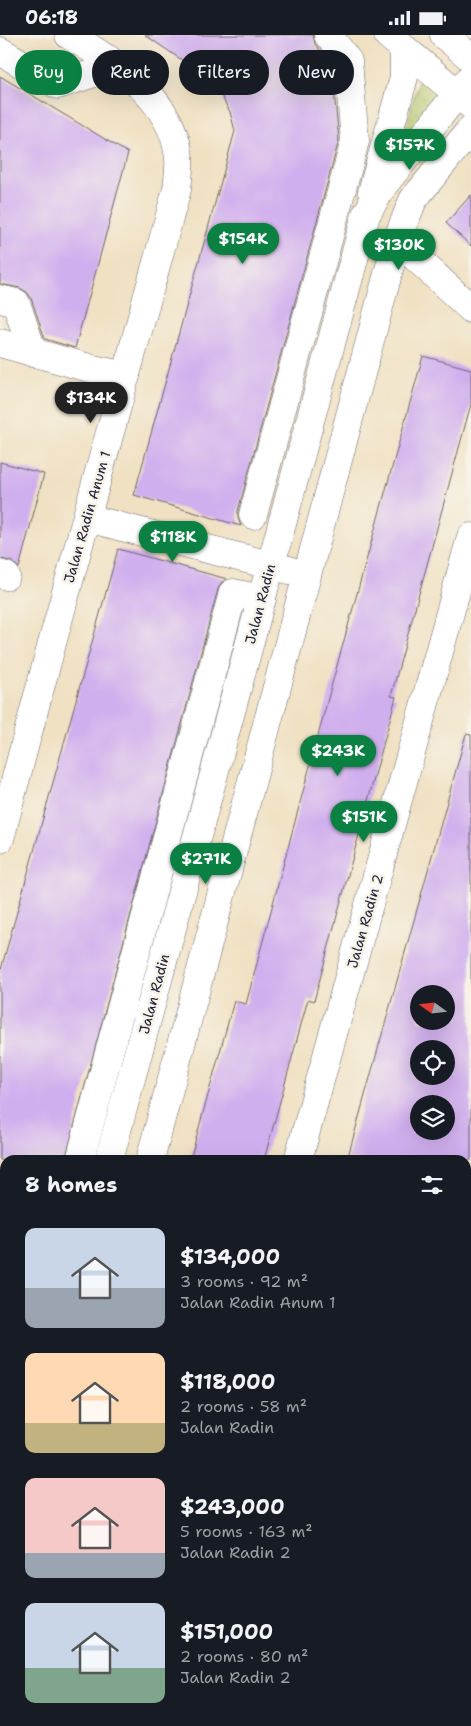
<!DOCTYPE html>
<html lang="en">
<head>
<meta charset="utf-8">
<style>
	:root { --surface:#171b24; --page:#20242c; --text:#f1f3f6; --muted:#9ea1a6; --accent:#0b8043 }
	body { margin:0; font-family:"Shantell Sans",sans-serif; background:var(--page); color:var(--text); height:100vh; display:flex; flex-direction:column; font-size:19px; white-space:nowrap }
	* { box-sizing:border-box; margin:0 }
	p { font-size:16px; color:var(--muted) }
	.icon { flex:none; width:28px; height:28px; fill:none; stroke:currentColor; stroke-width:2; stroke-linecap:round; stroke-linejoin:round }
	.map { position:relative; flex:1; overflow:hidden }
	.details { position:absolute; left:0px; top:1120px; width:471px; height:571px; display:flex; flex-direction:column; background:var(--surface); border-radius:15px 15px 0 0; box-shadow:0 5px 20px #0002 }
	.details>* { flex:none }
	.top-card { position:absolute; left:15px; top:15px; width:441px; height:45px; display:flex; gap:10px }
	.needle { width:32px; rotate:285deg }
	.buttons { position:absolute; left:410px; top:950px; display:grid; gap:10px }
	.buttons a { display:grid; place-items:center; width:45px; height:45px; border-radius:50%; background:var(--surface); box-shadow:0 5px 20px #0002; font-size:25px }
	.price { position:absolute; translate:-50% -42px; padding:0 11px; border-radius:18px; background:var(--accent); color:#fff; font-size:16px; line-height:32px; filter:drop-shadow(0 1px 2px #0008) }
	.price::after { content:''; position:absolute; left:50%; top:30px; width:15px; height:11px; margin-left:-8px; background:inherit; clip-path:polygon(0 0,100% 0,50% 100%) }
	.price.current { background:#222; color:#fff }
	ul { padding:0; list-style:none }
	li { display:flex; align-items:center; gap:15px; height:125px; padding:0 25px }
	li span { display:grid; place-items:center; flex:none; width:140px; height:100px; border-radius:10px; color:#555 }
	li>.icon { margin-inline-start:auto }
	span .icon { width:60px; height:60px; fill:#fffc; stroke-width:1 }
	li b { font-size:21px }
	h2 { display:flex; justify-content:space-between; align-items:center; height:60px; padding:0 25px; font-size:21px }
	.chip { padding:0 18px; border-radius:22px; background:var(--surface); box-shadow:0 5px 20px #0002; font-size:18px; line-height:45px }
	.chip.current { background:var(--accent); color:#fff }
	.status { display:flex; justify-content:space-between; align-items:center; height:35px; padding:0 25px; background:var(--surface); direction:ltr }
	.status svg { height:14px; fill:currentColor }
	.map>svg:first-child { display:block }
	.grass { fill:url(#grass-dots); stroke:#6c7351 }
	.building { fill:#d0afee; fill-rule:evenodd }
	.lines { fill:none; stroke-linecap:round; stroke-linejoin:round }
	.minor-casing { stroke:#6a656b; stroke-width:29 }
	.minor { stroke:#fff; stroke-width:28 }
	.labels { text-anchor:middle; stroke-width:5; stroke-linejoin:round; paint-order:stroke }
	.street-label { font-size:14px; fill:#22223b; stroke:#f7f3e8 }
</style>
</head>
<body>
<div class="status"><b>06:18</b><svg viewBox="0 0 49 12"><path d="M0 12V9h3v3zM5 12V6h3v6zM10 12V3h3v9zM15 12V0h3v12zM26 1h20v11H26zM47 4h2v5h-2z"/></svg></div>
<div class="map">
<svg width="471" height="1691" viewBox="0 0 471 1691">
	<defs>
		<pattern id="grass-dots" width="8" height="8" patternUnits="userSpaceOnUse" patternTransform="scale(1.25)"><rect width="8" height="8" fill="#b5c467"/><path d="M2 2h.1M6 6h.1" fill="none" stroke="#9ba85a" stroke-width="1.8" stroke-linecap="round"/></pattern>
	</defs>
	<rect width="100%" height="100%" fill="#f7f3e8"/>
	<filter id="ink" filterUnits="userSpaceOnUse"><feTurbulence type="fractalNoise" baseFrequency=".02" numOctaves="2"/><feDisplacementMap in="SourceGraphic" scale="10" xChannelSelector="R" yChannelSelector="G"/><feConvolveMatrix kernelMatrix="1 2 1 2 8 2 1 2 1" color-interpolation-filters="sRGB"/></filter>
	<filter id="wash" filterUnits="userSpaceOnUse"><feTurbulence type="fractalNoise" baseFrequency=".0096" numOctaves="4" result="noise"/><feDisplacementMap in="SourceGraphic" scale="20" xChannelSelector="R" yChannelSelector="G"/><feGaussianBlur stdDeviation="1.12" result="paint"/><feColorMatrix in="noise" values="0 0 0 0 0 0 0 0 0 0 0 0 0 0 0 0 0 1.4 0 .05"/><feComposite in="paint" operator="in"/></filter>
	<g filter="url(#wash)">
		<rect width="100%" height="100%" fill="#f0e1c3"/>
		<path class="grass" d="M 421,37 L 452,60 L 398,123 Z"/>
		<g id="blocks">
			<g class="building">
				<path d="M 145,0 L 313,0 L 315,9 L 324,20 L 332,37 L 339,105 L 238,476 L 238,483 L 241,491 L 134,460 L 235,96 L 230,77 L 222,62 L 207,42 Z"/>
				<path d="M 0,41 L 128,118 L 75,313 L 45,304 L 31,263 L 27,257 L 20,253 L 0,249 Z"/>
				<path d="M 471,160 L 471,211 L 446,188 Z"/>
				<path d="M 423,321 L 471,334 L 471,369 L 391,661 L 396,662 L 314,966 L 308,964 L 264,1125 L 190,1125 L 234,966 L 246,969 L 333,645 Z"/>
				<path d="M 0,427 L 44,439 L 19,533 L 11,526 L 0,524 Z"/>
				<path d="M 118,514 L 227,544 L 221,548 L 218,554 L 65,1125 L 0,1125 L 0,938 Z"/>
				<path d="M 466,699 L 471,700 L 471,1125 L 347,1125 ZM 419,959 L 446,959 L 446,986 L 419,986 ZM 419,1014 L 446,1014 L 446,1041 L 419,1041 ZM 419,1069 L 446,1069 L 446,1096 L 419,1096 Z"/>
			</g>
		</g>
	</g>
	<g filter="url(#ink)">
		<use href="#blocks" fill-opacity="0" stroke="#6a656b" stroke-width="1"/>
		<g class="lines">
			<g class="minor-casing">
				<g id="minor">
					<path d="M 388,0 L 471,70"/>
					<path d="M 444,0 L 471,23"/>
					<path d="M 0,16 L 58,50 L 94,38 L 108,24"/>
					<path d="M 372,157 L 404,42 L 404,14"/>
					<path d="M 397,205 L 471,274"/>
					<path d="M 0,264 L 16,268 L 33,318"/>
					<path d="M 0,308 L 93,334 L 126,341"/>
					<path d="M 253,480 L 355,106 L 348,26 L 328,0"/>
					<path d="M 87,483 L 289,535"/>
					<path d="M 0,539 L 6,541"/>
					<path d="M 0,804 C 56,587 118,371 177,154 C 178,144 180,133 179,123 C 173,63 115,28 69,0"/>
					<path d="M 80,1125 L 233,558 L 262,564"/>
					<path d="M 109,1125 L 366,180 L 382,152 L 471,42"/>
					<path d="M 150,1125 L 397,205 L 413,165 L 471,94"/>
					<path d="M 298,1125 L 471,502"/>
					<path d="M 466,1355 L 471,1338"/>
					<path d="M 0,1425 L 5,1406"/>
					<path d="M 466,1470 L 471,1472"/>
					<path d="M 0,1515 L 5,1498"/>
					<path d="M 0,1607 L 5,1609"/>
					<path d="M 0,1659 L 5,1640"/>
				</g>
			</g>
			<use href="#minor" class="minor"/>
		</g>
	</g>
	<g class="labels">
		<g class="street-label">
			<text transform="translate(87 482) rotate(-74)" y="5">Jalan Radin Anum 1</text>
			<text transform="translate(260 569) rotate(-75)" y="5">Jalan Radin</text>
			<text transform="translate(365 886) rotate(-74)" y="5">Jalan Radin 2</text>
			<text transform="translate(154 959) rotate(-75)" y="5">Jalan Radin</text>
		</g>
	</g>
</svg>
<div class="buttons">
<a><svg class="needle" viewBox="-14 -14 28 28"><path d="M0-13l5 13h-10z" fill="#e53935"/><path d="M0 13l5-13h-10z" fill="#9ea1a6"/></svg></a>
<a><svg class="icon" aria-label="locate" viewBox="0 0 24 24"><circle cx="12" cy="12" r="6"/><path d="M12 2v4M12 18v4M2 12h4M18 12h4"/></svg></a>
<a><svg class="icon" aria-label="layers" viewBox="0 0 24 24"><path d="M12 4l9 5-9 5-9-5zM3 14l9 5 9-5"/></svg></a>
</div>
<b class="price" style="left:410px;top:136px">$157K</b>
<b class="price" style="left:243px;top:230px">$154K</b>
<b class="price" style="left:399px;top:236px">$130K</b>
<b class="price current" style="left:91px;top:389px">$134K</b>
<b class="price" style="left:173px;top:528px">$118K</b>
<b class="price" style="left:338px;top:742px">$243K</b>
<b class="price" style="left:364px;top:808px">$151K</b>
<b class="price" style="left:206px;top:850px">$271K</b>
<div class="top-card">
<a class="chip current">Buy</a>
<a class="chip">Rent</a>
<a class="chip">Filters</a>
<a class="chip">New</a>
</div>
<section class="details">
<h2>8 homes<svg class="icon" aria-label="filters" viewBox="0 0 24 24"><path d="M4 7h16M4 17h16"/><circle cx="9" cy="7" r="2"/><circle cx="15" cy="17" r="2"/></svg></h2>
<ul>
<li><span style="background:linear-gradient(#c9d6e8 60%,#9aa5b1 0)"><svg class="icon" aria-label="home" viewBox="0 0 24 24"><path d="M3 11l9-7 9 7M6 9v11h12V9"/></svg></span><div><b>$134,000</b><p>3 rooms · 92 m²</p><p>Jalan Radin Anum 1</p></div></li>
<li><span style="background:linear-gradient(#ffd9b3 70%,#c2b280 0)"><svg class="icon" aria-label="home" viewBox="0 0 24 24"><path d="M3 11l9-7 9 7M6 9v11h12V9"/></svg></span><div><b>$118,000</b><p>2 rooms · 58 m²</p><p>Jalan Radin</p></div></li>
<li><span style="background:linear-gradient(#f6c9c9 75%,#9aa5b1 0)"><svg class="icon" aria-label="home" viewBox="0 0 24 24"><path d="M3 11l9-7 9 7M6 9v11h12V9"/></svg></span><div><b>$243,000</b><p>5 rooms · 163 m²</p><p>Jalan Radin 2</p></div></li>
<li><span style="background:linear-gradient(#c9d6e8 65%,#7fa58c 0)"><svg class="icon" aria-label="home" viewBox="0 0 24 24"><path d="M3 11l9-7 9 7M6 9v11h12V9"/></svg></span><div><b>$151,000</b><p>2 rooms · 80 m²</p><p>Jalan Radin 2</p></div></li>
</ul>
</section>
</div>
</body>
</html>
